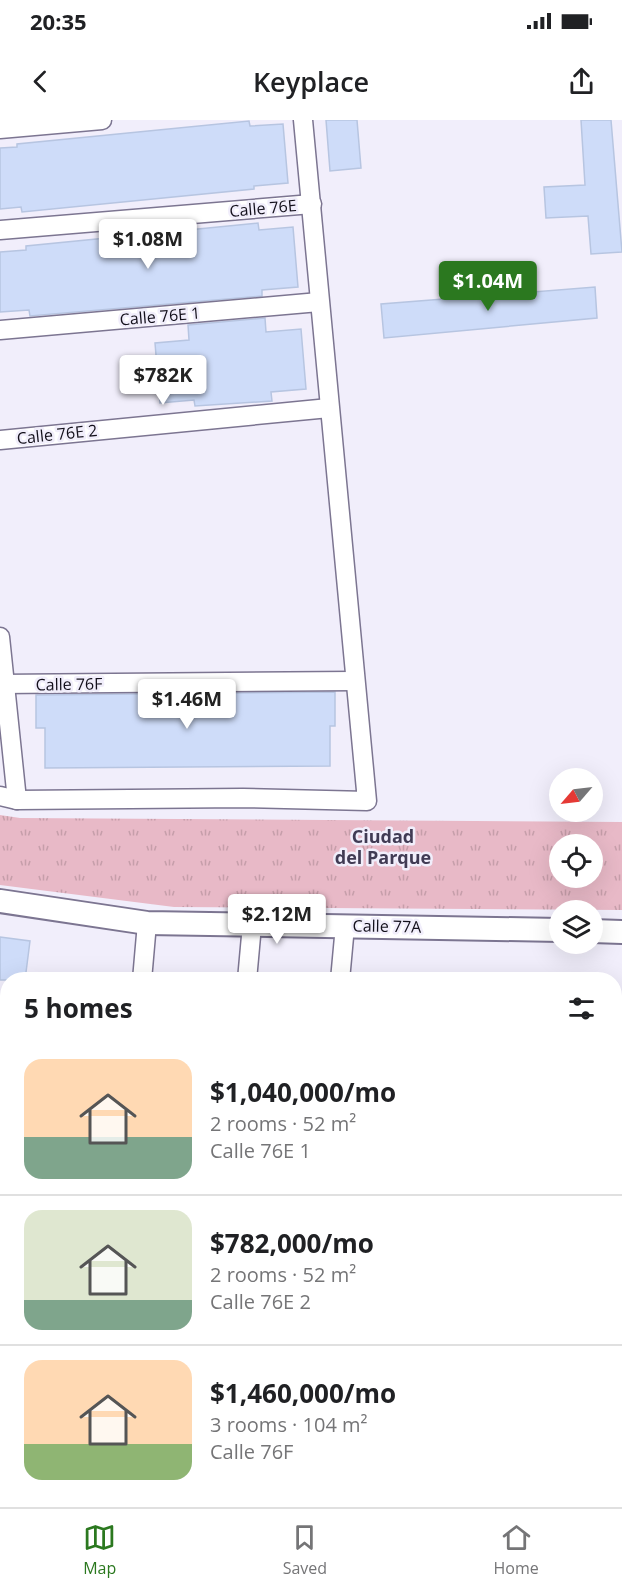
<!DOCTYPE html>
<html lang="en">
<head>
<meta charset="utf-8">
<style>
	:root { --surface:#fff; --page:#f6f6f6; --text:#202124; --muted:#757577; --line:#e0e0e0; --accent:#2b781f }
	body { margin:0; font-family:"Open Sans",sans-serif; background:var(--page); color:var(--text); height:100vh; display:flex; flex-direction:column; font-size:22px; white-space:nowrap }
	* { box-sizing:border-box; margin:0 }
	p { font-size:20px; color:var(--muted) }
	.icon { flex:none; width:33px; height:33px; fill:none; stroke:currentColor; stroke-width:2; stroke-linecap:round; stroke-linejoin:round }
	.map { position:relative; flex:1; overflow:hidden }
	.drawer { position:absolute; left:0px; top:852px; width:622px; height:536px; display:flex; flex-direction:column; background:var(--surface); border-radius:24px 24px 0 0; box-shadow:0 6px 24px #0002 }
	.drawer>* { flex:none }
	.needle { width:39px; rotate:242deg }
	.tools { position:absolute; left:549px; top:648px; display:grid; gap:12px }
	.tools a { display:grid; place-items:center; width:54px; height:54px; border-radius:50%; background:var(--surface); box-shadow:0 6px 24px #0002; font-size:30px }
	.price { position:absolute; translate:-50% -51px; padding:0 14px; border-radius:6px; background:#fff; color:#222; font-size:20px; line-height:39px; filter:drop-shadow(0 2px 3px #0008) }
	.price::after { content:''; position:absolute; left:50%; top:36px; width:18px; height:14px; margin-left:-9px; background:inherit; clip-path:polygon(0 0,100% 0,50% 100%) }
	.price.selected { background:var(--accent); color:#fff }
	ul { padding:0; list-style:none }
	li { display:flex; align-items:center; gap:18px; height:150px; padding:0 24px }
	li+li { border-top:2px solid var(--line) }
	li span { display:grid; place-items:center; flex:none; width:168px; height:120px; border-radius:18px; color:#555 }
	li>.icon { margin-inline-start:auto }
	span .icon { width:72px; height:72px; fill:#fffc; stroke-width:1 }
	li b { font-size:26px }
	h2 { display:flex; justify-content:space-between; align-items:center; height:72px; padding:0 24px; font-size:26px }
	.status { display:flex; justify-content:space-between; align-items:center; height:42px; padding:0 30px; background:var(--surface); direction:ltr }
	.status svg { height:16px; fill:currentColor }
	header { display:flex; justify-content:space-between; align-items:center; height:78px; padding:0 24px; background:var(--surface); font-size:27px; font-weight:600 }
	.tab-bar { display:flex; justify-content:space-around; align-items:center; height:84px; border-top:2px solid var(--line); background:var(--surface); font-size:16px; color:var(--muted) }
	.tab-bar a { display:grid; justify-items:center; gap:3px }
	.tab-bar .selected { color:var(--accent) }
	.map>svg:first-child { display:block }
	.park { fill:url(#park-tufts); fill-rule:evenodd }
	.building { fill:#cedcf9; stroke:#b7c5e1; stroke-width:1.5 }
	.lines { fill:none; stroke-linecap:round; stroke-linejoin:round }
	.minor-casing { stroke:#7c7591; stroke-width:21 }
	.tertiary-casing { stroke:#7c7591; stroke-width:26 }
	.minor { stroke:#fff; stroke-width:18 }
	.tertiary { stroke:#fff; stroke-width:22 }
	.labels { text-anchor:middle; stroke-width:5; stroke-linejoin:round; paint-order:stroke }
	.street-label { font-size:16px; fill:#13101b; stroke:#f1eefb }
	.neighbourhood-label { font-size:18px; font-weight:bold; fill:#413b54; stroke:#f1eefb }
</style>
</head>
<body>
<div class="status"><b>20:35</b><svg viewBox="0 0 49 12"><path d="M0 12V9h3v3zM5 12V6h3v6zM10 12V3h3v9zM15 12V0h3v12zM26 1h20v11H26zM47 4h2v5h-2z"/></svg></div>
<header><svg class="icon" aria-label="back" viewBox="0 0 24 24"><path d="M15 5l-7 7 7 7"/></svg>Keyplace<svg class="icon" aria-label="share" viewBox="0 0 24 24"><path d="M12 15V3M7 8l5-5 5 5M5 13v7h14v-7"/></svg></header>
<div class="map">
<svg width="622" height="1387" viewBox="0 0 622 1387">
	<defs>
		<pattern id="park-tufts" width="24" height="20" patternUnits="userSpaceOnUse" patternTransform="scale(1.5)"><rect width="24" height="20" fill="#e8b9c7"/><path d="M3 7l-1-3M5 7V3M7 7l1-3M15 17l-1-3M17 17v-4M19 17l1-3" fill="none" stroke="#c69eaa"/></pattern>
	</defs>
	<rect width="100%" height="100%" fill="#f1eefb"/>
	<path class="park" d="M 0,695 L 20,698 L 622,702 L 622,790 L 174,787 L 0,765 ZM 560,724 L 592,724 L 592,758 L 560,758 Z"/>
	<g class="building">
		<path d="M 326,0 L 357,0 L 361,48 L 330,51 Z"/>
		<path d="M 581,0 L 611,0 L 622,132 L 591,134 L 588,96 L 546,98 L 544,67 L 585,65 Z"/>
		<path d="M 249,1 L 250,6 L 283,4 L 288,63 L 254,66 L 254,69 L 22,92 L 21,87 L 0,89 L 0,28 L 17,27 L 17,24 Z"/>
		<path d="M 258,103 L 259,110 L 293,107 L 298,167 L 262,170 L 262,176 L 30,196 L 29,190 L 0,192 L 0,132 L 26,130 L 26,126 Z"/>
		<path d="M 595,167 L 597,198 L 384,218 L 381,184 Z"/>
		<path d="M 265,198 L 266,212 L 301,209 L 306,269 L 271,272 L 272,281 L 195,286 L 194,280 L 160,283 L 155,223 L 189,220 L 188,205 Z"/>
		<path d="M 335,572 L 335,606 L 330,606 L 330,646 L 45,648 L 45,608 L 36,608 L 36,575 Z"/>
		<path d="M 0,817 L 30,821 L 25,860 L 0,860 Z"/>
	</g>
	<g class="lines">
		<g class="minor-casing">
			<g id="minor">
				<path d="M 0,9 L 102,0"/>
				<path d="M 0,110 L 312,84"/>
				<path d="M 0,210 L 319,182"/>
				<path d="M 0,320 L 329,288"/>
				<path d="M 0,517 L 17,680"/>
				<path d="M 0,564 L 354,561"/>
				<path d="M 0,676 L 17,680 L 243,678 L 367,681 L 303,0"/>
				<path d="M 142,860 L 147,803"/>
				<path d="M 247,860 L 252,805"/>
				<path d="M 340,860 L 345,806"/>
				<path d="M 0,1329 L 8,1329"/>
				<path d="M 0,1368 L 3,1387"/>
				<path d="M 99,1380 L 100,1387"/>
				<path d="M 184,1380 L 186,1387"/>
				<path d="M 270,1380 L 272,1387"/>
				<path d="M 365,1380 L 367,1387"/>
				<path d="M 561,1380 L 622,1386"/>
			</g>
		</g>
		<g class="tertiary-casing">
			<g id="tertiary">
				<path d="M 0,781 L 147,803 L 560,810"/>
				<path d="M 592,811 L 622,812"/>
			</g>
		</g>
		<use href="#minor" class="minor"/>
		<use href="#tertiary" class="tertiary"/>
	</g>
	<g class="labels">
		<g class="street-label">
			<text transform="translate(263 88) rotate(-5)" y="6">Calle 76E</text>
			<text transform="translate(160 196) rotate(-5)" y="6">Calle 76E 1</text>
			<text transform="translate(57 314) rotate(-6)" y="6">Calle 76E 2</text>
			<text transform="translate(69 564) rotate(-1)" y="6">Calle 76F</text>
			<text transform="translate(387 806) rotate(1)" y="6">Calle 77A</text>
		</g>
		<g class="neighbourhood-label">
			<text x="383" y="723">Ciudad<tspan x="383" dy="21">del Parque</tspan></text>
		</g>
	</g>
</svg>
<div class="tools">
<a><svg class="needle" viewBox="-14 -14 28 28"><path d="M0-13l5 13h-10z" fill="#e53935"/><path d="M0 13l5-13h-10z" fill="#757577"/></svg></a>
<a><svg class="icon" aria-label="locate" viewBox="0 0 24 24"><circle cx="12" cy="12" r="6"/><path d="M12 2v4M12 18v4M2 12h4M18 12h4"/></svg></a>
<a><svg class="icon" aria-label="layers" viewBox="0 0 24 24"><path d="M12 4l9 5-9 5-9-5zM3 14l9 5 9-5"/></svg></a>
</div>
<b class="price" style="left:148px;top:150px">$1.08M</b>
<b class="price selected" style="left:488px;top:192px">$1.04M</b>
<b class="price" style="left:163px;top:286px">$782K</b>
<b class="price" style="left:187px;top:610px">$1.46M</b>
<b class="price" style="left:277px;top:825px">$2.12M</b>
<section class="drawer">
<h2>5 homes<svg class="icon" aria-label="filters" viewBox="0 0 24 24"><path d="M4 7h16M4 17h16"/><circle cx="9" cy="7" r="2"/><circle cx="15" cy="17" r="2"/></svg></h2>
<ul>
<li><span style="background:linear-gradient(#ffd9b3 65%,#7fa58c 0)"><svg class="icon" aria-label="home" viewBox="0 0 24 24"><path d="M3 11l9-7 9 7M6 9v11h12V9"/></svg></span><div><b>$1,040,000/mo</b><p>2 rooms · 52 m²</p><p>Calle 76E 1</p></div></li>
<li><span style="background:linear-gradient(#dfe7d0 75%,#7fa58c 0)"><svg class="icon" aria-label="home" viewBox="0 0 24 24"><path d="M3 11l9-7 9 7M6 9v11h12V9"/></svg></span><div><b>$782,000/mo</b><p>2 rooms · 52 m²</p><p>Calle 76E 2</p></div></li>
<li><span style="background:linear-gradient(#ffd9b3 70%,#8fb573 0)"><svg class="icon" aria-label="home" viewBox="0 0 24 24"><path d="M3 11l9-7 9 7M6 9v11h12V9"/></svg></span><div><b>$1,460,000/mo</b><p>3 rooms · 104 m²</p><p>Calle 76F</p></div></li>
</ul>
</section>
</div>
<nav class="tab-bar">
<a class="selected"><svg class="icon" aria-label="map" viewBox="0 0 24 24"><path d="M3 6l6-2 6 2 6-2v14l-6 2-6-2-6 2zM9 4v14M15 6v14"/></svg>Map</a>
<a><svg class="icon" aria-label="saved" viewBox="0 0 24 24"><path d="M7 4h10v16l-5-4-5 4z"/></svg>Saved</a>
<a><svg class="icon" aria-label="home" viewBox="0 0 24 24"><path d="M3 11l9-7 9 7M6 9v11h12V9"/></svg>Home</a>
</nav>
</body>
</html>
